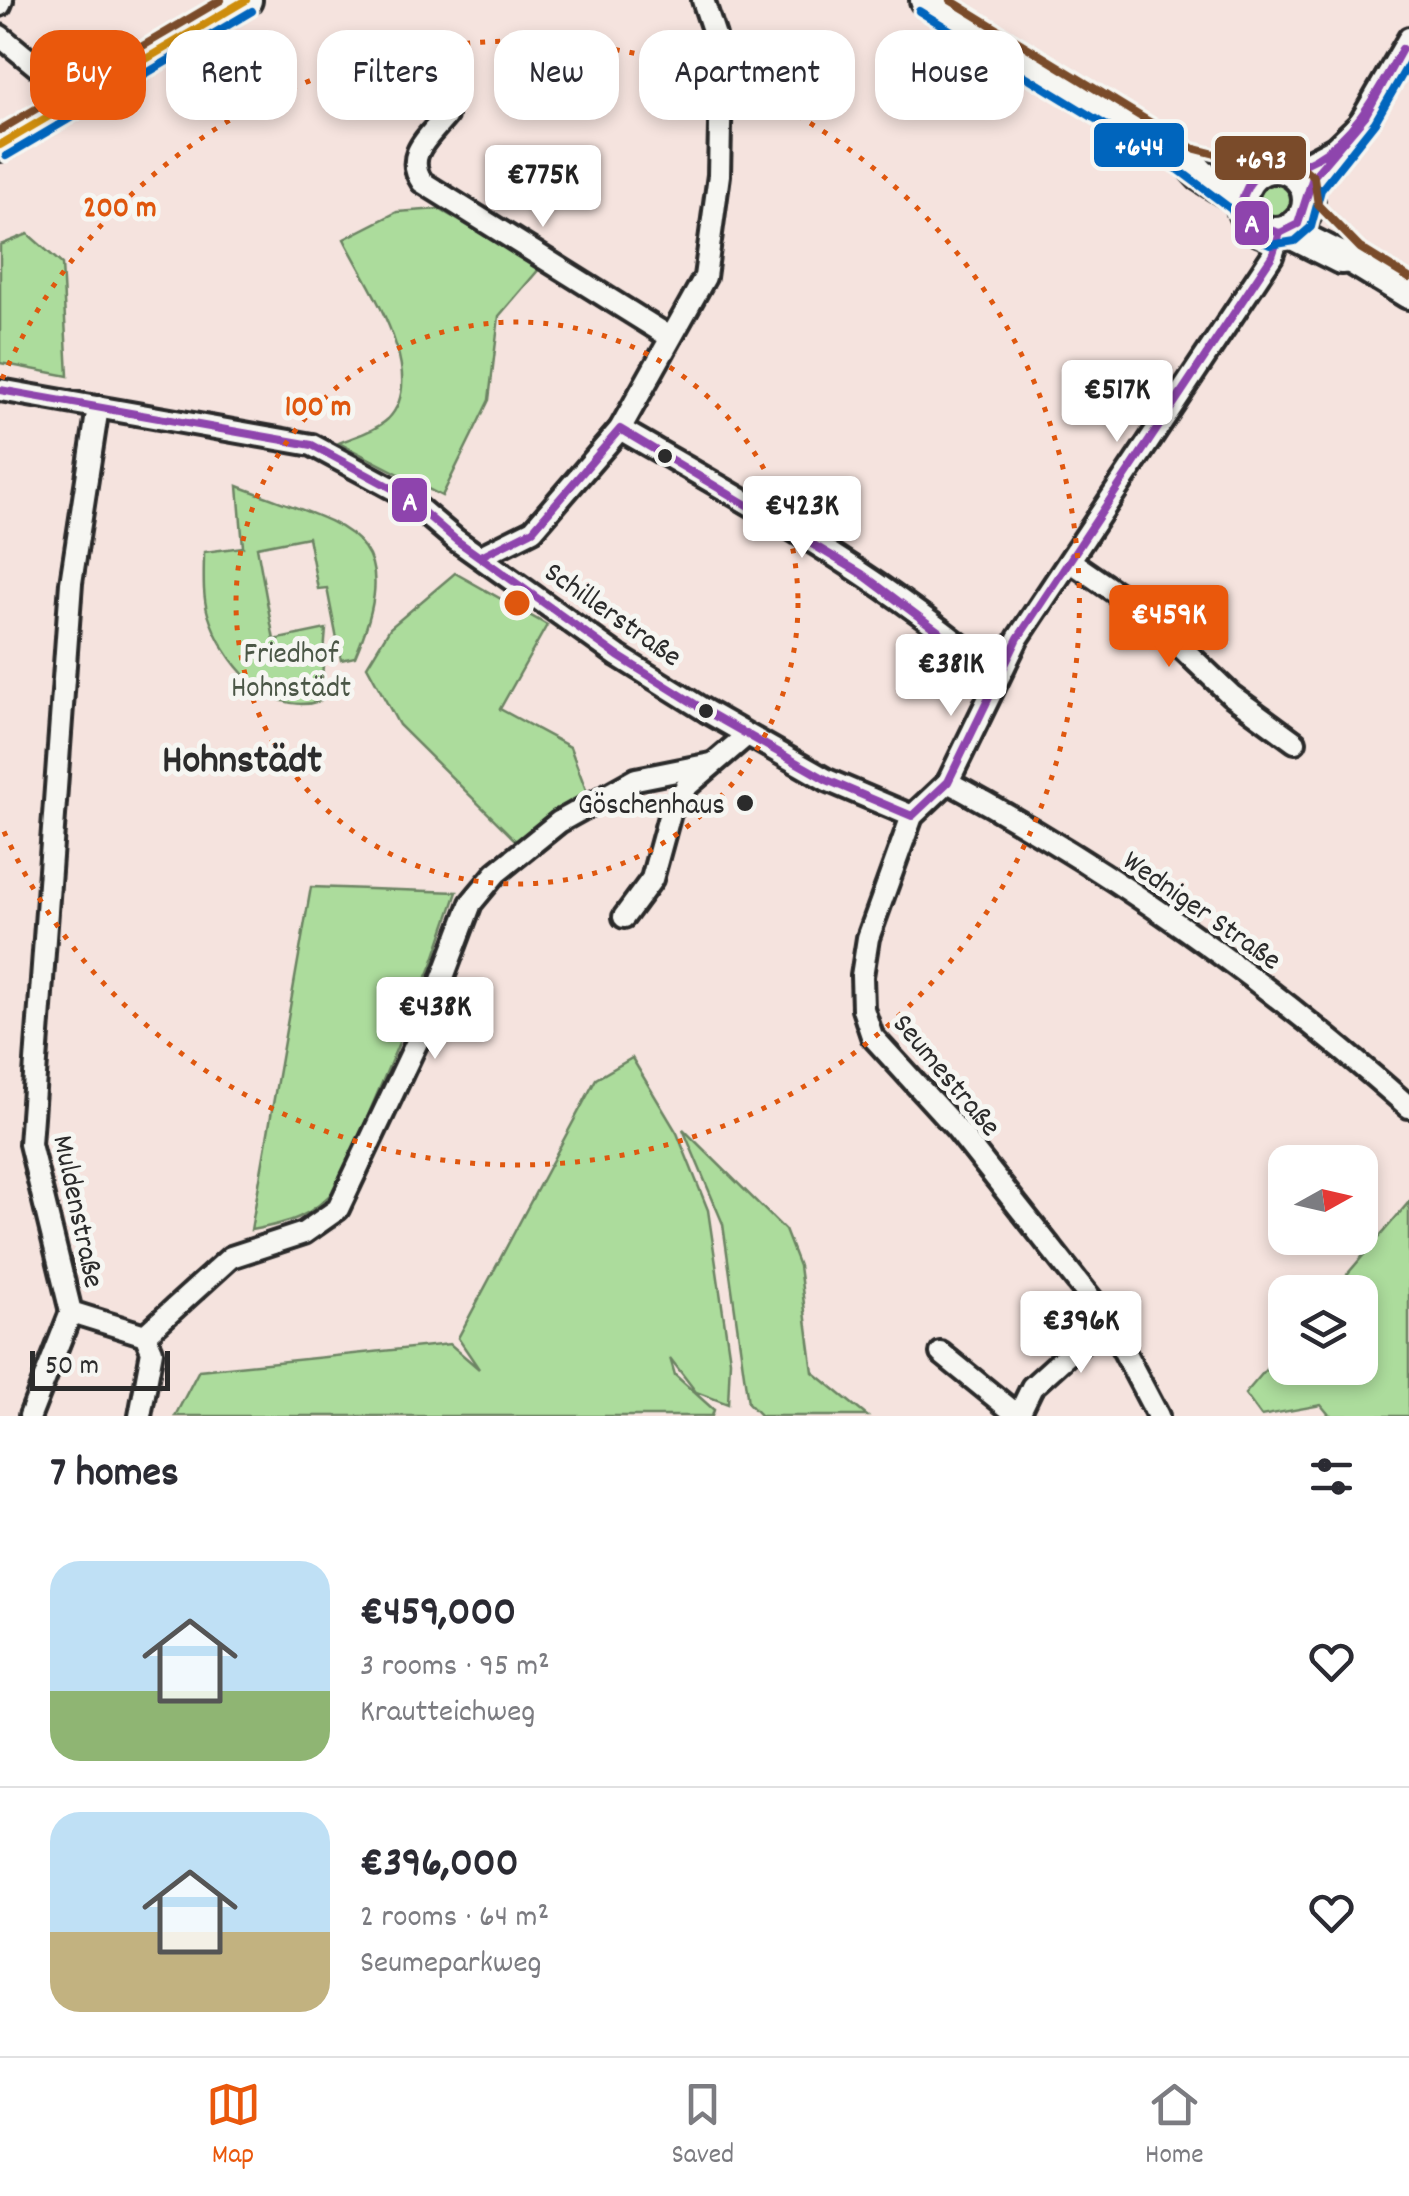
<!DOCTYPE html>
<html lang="en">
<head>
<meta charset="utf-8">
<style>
	:root { --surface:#fff; --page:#f7f7f7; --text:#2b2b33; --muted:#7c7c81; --line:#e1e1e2; --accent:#ea580c }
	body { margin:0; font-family:Dekko,sans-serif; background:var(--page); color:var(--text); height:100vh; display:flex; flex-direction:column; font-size:38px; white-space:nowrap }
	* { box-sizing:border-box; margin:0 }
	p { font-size:32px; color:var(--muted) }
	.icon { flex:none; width:55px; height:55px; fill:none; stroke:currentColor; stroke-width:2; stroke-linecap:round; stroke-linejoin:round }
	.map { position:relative; height:1416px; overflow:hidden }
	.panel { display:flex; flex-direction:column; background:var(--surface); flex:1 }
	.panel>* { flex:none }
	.guide { position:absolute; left:30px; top:30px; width:1350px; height:90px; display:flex; gap:20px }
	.needle { width:65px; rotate:82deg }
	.fabs { position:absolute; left:1268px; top:1145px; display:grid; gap:20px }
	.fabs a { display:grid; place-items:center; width:110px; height:110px; border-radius:20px; background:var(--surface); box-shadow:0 5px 15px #0003; font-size:50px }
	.scale { position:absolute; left:30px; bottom:25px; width:140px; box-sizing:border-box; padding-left:10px; border:5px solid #2b2b2b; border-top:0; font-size:28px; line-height:35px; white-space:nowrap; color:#2b2b2b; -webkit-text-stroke:8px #f6f6f2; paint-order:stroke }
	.price { position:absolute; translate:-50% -85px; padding:0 22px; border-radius:10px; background:#fff; color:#222; font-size:32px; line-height:65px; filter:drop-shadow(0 2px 5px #0008) }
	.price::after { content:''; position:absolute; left:50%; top:60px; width:30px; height:22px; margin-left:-15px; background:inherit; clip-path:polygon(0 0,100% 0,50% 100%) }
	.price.on { background:var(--accent); color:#fff }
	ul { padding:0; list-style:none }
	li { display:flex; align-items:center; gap:30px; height:250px; padding:0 50px }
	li+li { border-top:2px solid var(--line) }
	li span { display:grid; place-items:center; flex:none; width:280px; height:200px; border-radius:30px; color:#555 }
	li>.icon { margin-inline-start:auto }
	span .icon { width:120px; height:120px; fill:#fffc; stroke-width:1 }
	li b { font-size:42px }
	h2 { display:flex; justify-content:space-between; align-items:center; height:120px; padding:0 50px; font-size:42px }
	.tag { padding:0 35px; border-radius:30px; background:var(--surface); box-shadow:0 5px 15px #0003; font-size:35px; line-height:90px }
	.tag.on { background:var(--accent); color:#fff }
	.menu { display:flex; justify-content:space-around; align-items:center; height:140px; border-top:2px solid var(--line); background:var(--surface); font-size:28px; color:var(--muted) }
	.menu a { display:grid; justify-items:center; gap:5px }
	.menu .on { color:var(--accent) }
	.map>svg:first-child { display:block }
	.green { fill:#acdc9c; stroke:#6c8464; stroke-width:2.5 }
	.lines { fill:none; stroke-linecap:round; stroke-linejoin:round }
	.minor-casing { stroke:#2b2b2b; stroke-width:28 }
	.primary-casing { stroke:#2b2b2b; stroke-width:38 }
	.minor { stroke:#f6f6f2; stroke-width:20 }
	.primary { stroke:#f6f6f2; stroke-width:30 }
	.bus-1-casing { stroke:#f6f6f2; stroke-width:15 }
	.bus-2-casing { stroke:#f6f6f2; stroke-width:15 }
	.bus-3-casing { stroke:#f6f6f2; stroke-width:15 }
	.bus-4-casing { stroke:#f6f6f2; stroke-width:15 }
	.bus-1 { stroke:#8e44ad; stroke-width:8 }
	.bus-2 { stroke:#0065bd; stroke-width:8 }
	.bus-3 { stroke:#7a4b2a; stroke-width:8 }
	.bus-4 { stroke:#ce8d09; stroke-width:8 }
	.ring { fill:none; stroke:#df570e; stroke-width:5; stroke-dasharray:5 10 }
	.bus-dot { fill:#2b2b2b; stroke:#f6f6f2; stroke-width:4 }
	.labels { text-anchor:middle; stroke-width:10; stroke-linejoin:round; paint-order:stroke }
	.street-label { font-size:30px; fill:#2b2b2b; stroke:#f6f6f2 }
	.park-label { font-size:30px; fill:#4b5747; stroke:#f6f6f2 }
	.poi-label { font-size:30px; fill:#2b2b2b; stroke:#f6f6f2; text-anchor:end }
	.district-label { font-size:40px; font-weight:bold; fill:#2b2b2b; stroke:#f6f6f2 }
	.centre { fill:#df570e; stroke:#f6f6f2; stroke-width:5 }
	.ring-label { font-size:30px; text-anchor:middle; font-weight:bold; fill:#df570e; stroke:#f6f6f2; stroke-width:10; stroke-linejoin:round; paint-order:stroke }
	.line-badge { stroke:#f6f6f2; stroke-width:4 }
	.badge-label { font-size:28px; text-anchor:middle; font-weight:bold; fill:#fff }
</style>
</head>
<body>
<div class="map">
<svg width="1409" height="1416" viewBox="0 0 1409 1416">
	<rect width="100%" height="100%" fill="#f5e3de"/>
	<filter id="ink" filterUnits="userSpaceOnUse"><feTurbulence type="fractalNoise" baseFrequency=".01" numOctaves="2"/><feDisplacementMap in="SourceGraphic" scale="20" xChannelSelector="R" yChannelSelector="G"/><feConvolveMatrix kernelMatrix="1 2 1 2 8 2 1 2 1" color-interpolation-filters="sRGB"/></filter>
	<g filter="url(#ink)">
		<g class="green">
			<circle cx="1275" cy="201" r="20"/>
			<path d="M 439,209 L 540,268 L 499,316 L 489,400 L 442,496 L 339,443 C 355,436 375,431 388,419 C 431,375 365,282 344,239 L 397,212 Z"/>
			<path d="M 28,234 L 62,264 L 68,376 L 0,363 L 0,245 Z"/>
			<path d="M 238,486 C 339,526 411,527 355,657 L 341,660 L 327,588 L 318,589 L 308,537 L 257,547 L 274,640 L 326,629 L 320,701 C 268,718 222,659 208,614 C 202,594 204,572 204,552 L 243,547 Z"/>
			<path d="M 455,573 L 547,625 L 500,709 L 570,747 L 589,798 L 518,843 L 399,725 L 367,666 L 390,628 Z"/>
			<path d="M 311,887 L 457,892 L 432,965 L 338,1186 C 312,1217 290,1223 251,1230 Z"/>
			<path d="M 632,1058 L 677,1133 L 708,1210 L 730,1360 L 728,1404 L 696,1392 L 670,1358 L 675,1375 L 714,1410 L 712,1416 L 175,1416 L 199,1370 L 450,1344 L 479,1369 L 458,1338 L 596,1079 Z"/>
			<path d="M 683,1129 L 785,1230 L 799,1266 L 813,1372 L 867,1416 L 761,1416 L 748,1403 L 723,1224 Z"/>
			<path d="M 1409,1202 L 1409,1416 L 1330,1416 L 1321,1405 L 1261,1416 L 1245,1394 L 1285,1347 L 1285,1368 L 1360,1368 L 1360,1292 L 1332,1292 Z"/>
		</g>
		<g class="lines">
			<g class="minor-casing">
				<g id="minor">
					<path d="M 0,5 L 2,0"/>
					<path d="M 0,36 L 79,101"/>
					<path d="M 446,116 C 428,138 404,155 422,182 L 670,337"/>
					<path d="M 1290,171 L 1334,148"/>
					<path d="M 1306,189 L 1334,148 L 1359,124 L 1409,38"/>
					<path d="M 0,390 L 312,445 L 401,493 L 456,540 L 618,656 L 706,711 L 827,780 L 912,816"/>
					<path d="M 98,407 L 71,583 L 30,1144 L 71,1312 L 145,1335 L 152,1351 L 140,1416"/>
					<path d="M 620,429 C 752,505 882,576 998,676"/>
					<path d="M 481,556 L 533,530 L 620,429 L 705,277 L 719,175 L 721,78 L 715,36 L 703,0"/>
					<path d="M 1070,561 L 1144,612 L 1231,695 L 1295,742"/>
					<path d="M 948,782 C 1112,870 1269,983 1409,1107"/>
					<path d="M 624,917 L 652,879 L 670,813 L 686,787 L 747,735"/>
					<path d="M 145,1335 L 231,1257 L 304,1233 L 338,1209 L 425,1025 L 471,903 L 496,873 L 559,822 L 636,779 L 711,764"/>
					<path d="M 941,1353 L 1016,1414"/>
					<path d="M 30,1416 L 71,1312"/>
					<path d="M 1018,1416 L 1032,1387 L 1107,1319"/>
					<path d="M 1158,1416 L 1107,1319 L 957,1129 L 872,1036 L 863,1009 L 862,976 L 868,938 L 912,816 L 948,782 L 1018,638 L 1272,256 L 1280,233"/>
				</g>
			</g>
			<g class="primary-casing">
				<g id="primary">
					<path d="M 926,0 L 1187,160 L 1201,175 L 1242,201"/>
					<path d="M 0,145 L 246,0"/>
					<circle cx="1275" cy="200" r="33"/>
					<path d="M 1287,231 L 1341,258 L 1350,257 L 1409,293"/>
				</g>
			</g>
			<use href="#minor" class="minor"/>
			<use href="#primary" class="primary"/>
			<g class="bus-1-casing">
				<g id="bus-1">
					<path d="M 1402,49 L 1365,116 L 1313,177 L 1298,224 L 1280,233 L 1253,225 L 1242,201 C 1256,153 1281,179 1315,159 C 1357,135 1379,89 1402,49 Z"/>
					<path d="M 0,390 L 312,445 L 401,493 L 456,540 L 618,656 L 706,711 L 827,780 L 912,816 L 948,782 L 1018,638 L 1272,256 L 1280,233"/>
					<path d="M 481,556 L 533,530 L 620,429 L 862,574 L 998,676"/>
				</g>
			</g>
			<g class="bus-2-casing">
				<g id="bus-2">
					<path d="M 919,11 L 1179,170 L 1231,209 L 1245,234 L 1270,245 L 1295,241 L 1311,227 L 1321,190 L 1375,122 L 1409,63"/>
					<path d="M 6,156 L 252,11"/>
				</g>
			</g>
			<g class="bus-3-casing">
				<g id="bus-3">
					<path d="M 950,0 L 1192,148 L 1250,163 C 1276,148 1294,159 1314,177 L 1318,205 L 1360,248 L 1409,278"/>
					<path d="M 0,130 L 221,0"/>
				</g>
			</g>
			<g class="bus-4-casing">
				<path id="bus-4" d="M 0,145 L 246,0"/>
			</g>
			<use href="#bus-1" class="bus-1"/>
			<use href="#bus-2" class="bus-2"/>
			<use href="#bus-3" class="bus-3"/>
			<use href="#bus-4" class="bus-4"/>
		</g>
	</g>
	<g class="ring">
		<circle cx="517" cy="603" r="281"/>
		<path d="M2 379A562 562 0 1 1 2 827"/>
	</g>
	<g class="bus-dot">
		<circle cx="665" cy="456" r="9"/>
		<circle cx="706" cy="711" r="9"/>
		<circle cx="745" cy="803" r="10"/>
	</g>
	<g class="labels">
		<g class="street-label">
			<text transform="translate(614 613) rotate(35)" y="10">Schillerstraße</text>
			<text transform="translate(1203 909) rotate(35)" y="10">Wedniger Straße</text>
			<text transform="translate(948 1074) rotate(50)" y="10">Seumestraße</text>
			<text transform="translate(80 1211) rotate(78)" y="10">Muldenstraße</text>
		</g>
		<g class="park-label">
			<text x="291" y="662">Friedhof<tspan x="291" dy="34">Hohnstädt</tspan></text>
		</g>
		<g class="poi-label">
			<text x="725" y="813">Göschenhaus</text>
		</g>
		<g class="district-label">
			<text x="242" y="771">Hohnstädt</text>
		</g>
	</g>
	<circle cx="517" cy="603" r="15" class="centre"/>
	<g class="ring-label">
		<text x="120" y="216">200 m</text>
		<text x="318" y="415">100 m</text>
	</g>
	<g class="line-badge">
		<rect x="1092" y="121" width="94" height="48" rx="10" fill="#0065bd"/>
		<rect x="1213" y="134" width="95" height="48" rx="10" fill="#7a4b2a"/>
		<rect x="1233" y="199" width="38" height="48" rx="10" fill="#8e44ad"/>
		<rect x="390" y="476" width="39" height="48" rx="10" fill="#8e44ad"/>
	</g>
	<g class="badge-label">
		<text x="1139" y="155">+644</text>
		<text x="1261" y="168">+693</text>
		<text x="1252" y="232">A</text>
		<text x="410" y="510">A</text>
	</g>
</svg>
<div class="fabs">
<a><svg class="needle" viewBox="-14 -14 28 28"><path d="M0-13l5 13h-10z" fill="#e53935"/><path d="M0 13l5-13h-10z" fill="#7c7c81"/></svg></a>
<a><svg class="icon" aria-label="layers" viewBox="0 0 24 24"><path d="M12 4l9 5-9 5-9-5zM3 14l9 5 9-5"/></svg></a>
</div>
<div class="scale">50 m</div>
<b class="price" style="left:543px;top:230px">€775K</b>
<b class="price" style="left:1117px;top:445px">€517K</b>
<b class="price" style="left:802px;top:561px">€423K</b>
<b class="price on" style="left:1169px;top:670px">€459K</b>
<b class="price" style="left:951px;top:719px">€381K</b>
<b class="price" style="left:435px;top:1062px">€438K</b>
<b class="price" style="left:1081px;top:1376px">€396K</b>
<div class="guide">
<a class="tag on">Buy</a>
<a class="tag">Rent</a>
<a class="tag">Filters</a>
<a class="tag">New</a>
<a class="tag">Apartment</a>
<a class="tag">House</a>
</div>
</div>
<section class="panel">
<h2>7 homes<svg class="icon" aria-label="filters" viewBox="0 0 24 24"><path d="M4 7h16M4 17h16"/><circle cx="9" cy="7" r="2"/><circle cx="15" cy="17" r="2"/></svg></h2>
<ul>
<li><span style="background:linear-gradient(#bfe0f5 65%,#8fb573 0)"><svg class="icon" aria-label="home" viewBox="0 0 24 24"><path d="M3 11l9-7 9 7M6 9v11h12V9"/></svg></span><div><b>€459,000</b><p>3 rooms · 95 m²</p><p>Krautteichweg</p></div><svg class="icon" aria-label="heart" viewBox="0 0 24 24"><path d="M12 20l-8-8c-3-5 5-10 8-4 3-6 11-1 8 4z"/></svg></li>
<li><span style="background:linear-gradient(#bfe0f5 60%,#c2b280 0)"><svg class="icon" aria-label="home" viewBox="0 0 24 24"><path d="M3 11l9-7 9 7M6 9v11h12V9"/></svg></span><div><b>€396,000</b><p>2 rooms · 64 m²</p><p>Seumeparkweg</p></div><svg class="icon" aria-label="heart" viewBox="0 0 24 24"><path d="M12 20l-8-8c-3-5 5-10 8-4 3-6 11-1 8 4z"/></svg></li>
</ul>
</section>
<nav class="menu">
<a class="on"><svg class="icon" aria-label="map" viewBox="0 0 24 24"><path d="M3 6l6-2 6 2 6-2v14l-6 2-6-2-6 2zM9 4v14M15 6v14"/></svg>Map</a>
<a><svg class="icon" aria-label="saved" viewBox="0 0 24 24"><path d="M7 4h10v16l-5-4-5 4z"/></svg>Saved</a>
<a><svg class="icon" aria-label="home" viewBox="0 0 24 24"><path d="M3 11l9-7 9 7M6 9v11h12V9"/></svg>Home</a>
</nav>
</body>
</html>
